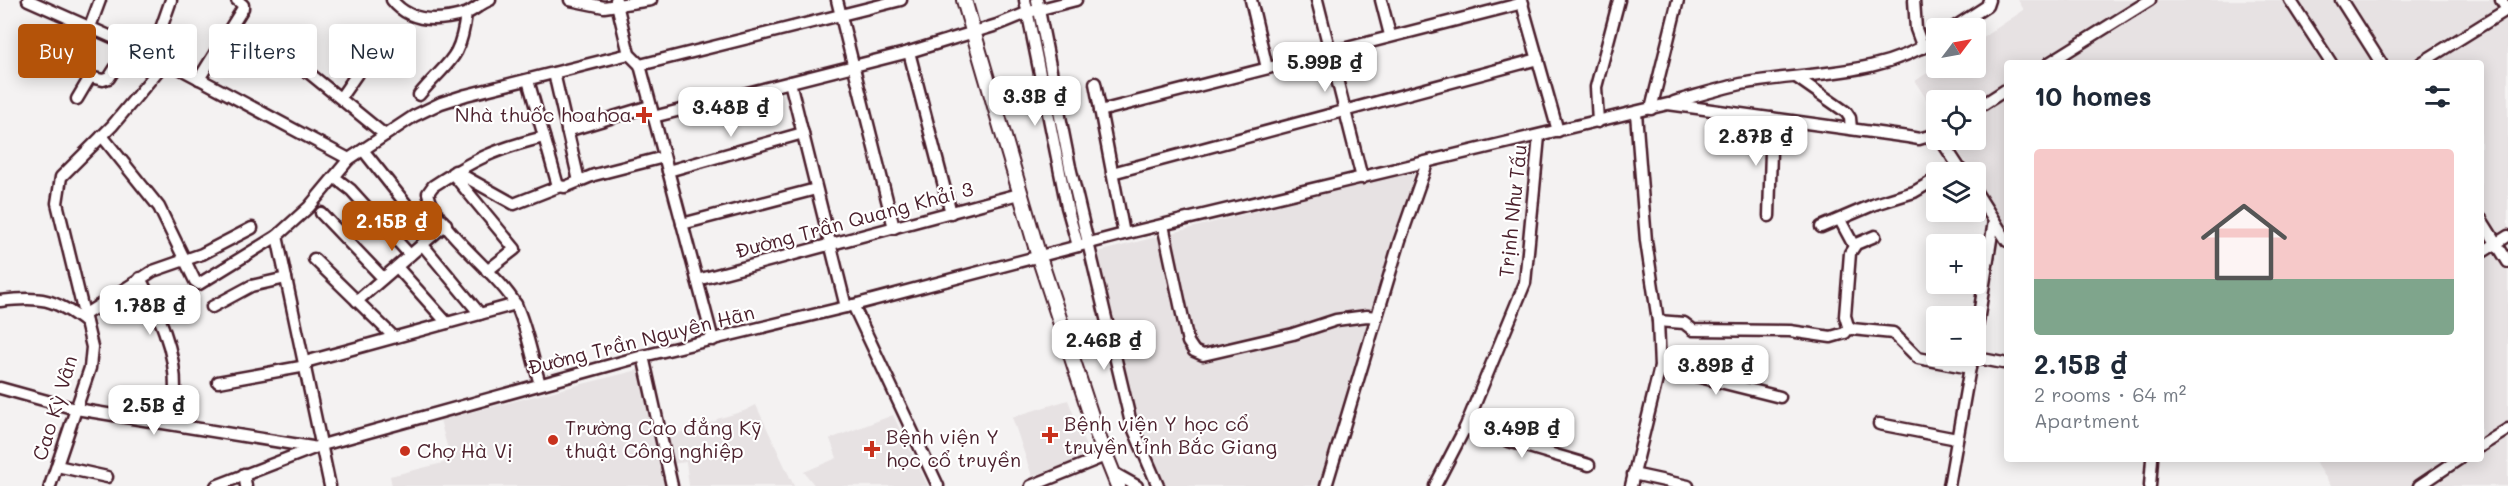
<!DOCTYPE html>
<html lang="en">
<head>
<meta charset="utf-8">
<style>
	:root { --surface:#fff; --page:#f6f6f7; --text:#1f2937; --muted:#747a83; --line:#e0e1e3; --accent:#b45309 }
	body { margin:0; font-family:Mali,sans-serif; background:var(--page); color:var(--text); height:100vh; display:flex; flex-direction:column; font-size:22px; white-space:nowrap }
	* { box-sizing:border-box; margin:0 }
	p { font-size:20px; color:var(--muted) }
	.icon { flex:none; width:33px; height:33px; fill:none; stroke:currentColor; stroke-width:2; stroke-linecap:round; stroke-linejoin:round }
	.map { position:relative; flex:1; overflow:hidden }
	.sheet { position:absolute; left:2004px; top:60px; width:480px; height:402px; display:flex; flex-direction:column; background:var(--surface); border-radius:6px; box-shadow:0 3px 15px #0003 }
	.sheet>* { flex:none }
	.guide { position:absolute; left:18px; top:24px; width:570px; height:54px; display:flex; gap:12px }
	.needle { width:39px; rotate:58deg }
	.controls { position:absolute; left:1926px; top:18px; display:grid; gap:12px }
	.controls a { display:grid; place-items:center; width:60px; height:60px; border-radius:6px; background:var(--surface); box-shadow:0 3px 15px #0003; font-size:30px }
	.price { position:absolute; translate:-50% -51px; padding:0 14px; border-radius:12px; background:#fff; color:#222; font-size:20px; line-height:39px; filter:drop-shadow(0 2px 3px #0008) }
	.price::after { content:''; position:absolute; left:50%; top:36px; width:18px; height:14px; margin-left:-9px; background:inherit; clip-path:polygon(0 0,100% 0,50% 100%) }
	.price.selected { background:var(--accent); color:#fff }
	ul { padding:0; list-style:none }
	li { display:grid; align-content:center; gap:12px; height:318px; padding:0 30px }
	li+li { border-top:2px solid var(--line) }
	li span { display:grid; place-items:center; height:186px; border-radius:6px; color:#555 }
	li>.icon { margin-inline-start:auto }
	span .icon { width:108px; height:108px; fill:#fffc; stroke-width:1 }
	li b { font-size:26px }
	h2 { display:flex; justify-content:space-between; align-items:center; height:72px; padding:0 30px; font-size:26px }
	.tag { padding:0 21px; border-radius:6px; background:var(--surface); box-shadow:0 3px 15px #0003; font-size:21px; line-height:54px }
	.tag.selected { background:var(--accent); color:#fff }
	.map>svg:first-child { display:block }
	.built { fill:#e7e2e3 }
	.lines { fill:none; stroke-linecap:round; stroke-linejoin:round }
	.minor-casing { stroke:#4a1f2b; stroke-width:15 }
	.major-casing { stroke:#4a1f2b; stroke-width:18 }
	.minor { stroke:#fff; stroke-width:10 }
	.major { stroke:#fff; stroke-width:14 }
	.poi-dot { fill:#c8321e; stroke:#fff; stroke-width:2 }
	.labels { text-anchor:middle; stroke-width:4.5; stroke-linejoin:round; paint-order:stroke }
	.poi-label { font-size:20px; fill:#4a1f2b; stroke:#fff; text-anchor:start }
	.street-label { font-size:20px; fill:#4a1f2b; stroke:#fff }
</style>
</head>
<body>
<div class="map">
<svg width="2508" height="486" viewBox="0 0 2508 486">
	<rect width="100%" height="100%" fill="#f4f2f2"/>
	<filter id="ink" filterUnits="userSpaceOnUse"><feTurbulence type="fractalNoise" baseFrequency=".0167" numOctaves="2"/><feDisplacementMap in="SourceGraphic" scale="12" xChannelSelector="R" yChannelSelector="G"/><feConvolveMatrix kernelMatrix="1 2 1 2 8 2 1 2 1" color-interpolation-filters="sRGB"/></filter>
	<g filter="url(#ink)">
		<g class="built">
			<path d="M 2018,0 L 2508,0 L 2508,486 L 2331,486 L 2314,459 L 2481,459 L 2481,63 L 2007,63 L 2007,228 L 1976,178 L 1976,172 L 1972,172 L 1951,140 L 1976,140 L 1976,100 L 1936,100 L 1936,115 L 1915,81 L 1936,67 L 1976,68 L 1976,42 L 2024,10 Z"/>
			<path d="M 1415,170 L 1325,486 L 1164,486 L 1152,464 L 1137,422 L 1098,252 Z"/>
			<path d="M 642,369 L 670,486 L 392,486 L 390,476 L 451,461 L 440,420 Z"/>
			<path d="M 1068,400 L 1088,452 L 1079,460 L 1032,476 L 1012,417 Z"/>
			<path d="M 756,405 L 794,486 L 689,486 L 686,462 L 671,464 L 666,437 L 716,421 L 717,419 L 744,411 Z"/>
			<path d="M 893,415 L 928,486 L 815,486 L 804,472 L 837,458 L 830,439 Z"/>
		</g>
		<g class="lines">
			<g class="minor-casing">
				<g id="minor">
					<path d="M 28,0 L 166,61 L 349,159"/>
					<path d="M 392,0 C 410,23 438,22 465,14 C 474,11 481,3 490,0"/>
					<path d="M 570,0 L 604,7 L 651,0"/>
					<path d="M 616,0 L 629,54 L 640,65 L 713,340"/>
					<path d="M 837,0 L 894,228"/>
					<path d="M 1025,0 L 1067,207 L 1078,246"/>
					<path d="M 1037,0 L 1070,167 L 1131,423 L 1158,486"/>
					<path d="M 1251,0 L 1267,68"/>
					<path d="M 1317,0 L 1362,178"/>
					<path d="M 1381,0 L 1390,35"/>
					<path d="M 1521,0 L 1558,131"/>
					<path d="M 1914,0 L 1916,29 L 1923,48"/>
					<path d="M 2290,0 L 2331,63"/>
					<path d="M 2341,0 L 2381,63"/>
					<path d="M 2501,0 L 2508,11"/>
					<path d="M 90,27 L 100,0"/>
					<path d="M 1953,28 L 1987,6 L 1989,0"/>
					<path d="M 229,31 L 309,73 L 385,135"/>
					<path d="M 909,52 L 951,213"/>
					<path d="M 152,54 L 171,0"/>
					<path d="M 2049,63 L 2150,0"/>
					<path d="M 2421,63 L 2508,9"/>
					<path d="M 640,65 L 901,0"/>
					<path d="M 554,73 L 579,181"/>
					<path d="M 1796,77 L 1846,112 L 1850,118 L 1851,129"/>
					<path d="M 199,79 L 243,8 L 243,5 L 237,0"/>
					<path d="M 528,80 L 558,186 L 565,187 L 594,175 L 664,157"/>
					<path d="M 790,82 L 846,307"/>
					<path d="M 1095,83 L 1124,234"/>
					<path d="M 419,95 C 448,60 460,63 466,14"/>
					<path d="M 341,97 L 359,71 L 354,53 L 344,41"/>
					<path d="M 77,99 L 90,77 L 103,80 L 109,78 L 130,45"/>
					<path d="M 1674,102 C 1696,96 1718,89 1741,84 C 1808,71 1877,78 1936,39"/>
					<path d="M 1651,109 L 1678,0"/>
					<path d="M 1976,109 L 2007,89"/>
					<path d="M 1100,111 L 1523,3"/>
					<path d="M 653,117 L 909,52 L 997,25 L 1029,12 L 1076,0"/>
					<path d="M 1598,122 L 1596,87 L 1619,0"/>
					<path d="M 567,131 L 650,106"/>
					<path d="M 102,136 L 159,207 L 195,281 L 199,284 L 277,236"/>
					<path d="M 1941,140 L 1962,172"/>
					<path d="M 363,150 L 421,223 L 443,221"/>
					<path d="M 455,171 L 514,204 L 560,186"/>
					<path d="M 668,171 L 803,133"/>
					<path d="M 452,173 L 515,249 L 487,271"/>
					<path d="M 1112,173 L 1538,59"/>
					<path d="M 334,177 L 351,190 L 410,255"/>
					<path d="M 1976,192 L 2007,241"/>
					<path d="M 321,213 L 383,278"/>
					<path d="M 1769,216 L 1772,118"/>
					<path d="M 2481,219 L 2508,262"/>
					<path d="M 1840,220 L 1854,246"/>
					<path d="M 682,224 L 816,189"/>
					<path d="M 1163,225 L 1188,342 L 1194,351 L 1203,355 L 1293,334 L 1336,320 L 1367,316 L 1376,317"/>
					<path d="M 1821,227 L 1875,204 L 1914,192 L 1936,179"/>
					<path d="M 1875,236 L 1856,244 L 1850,253 L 1845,316 L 1848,326 L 1852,329 L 1893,333 L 1918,358 L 1970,368"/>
					<path d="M 422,244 L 480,314"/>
					<path d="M 2481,253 L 2508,236"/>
					<path d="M 314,259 L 394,337"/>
					<path d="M 397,267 L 447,323"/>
					<path d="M 140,278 C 158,313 176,350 175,390"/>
					<path d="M 697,280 L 1019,194"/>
					<path d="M 0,301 C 39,296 55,298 86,323"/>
					<path d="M 357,301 L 446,224"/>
					<path d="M 853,305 L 938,486"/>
					<path d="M 212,307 L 251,286 L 286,278"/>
					<path d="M 84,315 L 153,271 L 202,254 L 252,228"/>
					<path d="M 1658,321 L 1684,323 L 1693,330 L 1790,331 L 1831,337 L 1845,333 L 1850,327"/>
					<path d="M 1976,334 L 1994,221"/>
					<path d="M 643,356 L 672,486"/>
					<path d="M 1972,357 L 2003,363"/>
					<path d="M 305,362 L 516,304"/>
					<path d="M 1660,367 L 1780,397"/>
					<path d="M 218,382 L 306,366"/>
					<path d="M 540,384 C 533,362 526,324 516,305 C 497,271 435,230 428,193 L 433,186 C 475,159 495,149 544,137"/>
					<path d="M 0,388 L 76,409 L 312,447"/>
					<path d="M 1879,424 L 1957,439"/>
					<path d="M 1465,428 L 1589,465"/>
					<path d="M 2481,446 L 2508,429"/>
					<path d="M 57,466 L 107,477"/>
					<path d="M 1112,472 L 1137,486"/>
					<path d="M 244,474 L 246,486"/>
					<path d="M 1633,474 L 1688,486"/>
					<path d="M 50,486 L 90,368 L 92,347 L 57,203 L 61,177 L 112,126 L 166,61"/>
					<path d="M 216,486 L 322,445 L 643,356 L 846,307 L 1124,234 L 1668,104 L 1908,137 L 1919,139 L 1936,134"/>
					<path d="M 330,486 L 277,236 L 309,207 L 349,159 L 414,116 L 441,103 L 466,95 L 629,54"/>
					<path d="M 1031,486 L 1105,456"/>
					<path d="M 1326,486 L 1400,240 L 1427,163"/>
					<path d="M 1435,486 L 1465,428 L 1525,283 L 1539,136"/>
					<path d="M 1631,486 L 1660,367 L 1658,321 L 1646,241 L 1636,113"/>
					<path d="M 1949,486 L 1972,356"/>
					<path d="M 2150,486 L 2152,459"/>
					<path d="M 2419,486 L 2459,459"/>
				</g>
			</g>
			<g class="major-casing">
				<path id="major" d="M 964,0 L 1039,257 L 1096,431 L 1118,486"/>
			</g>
			<use href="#minor" class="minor"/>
			<use href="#major" class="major"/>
		</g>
	</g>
	<g class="poi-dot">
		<path d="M641 106h6v6h6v6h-6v6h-6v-6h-6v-6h6z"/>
		<path d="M1047 426h6v6h6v6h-6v6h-6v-6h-6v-6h6z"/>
		<circle cx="553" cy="440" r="6"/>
		<path d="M869 440h6v6h6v6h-6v6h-6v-6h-6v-6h6z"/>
		<circle cx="405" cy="451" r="6"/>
	</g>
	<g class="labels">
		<g class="poi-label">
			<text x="632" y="122" text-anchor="end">Nhà thuốc hoahoa</text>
			<text x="1064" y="431">Bệnh viện Y học cổ<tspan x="1064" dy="23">truyền tỉnh Bắc Giang</tspan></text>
			<text x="565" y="435">Trường Cao đẳng Kỹ<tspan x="565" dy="23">thuật Công nghiệp</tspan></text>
			<text x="886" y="444">Bệnh viện Y<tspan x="886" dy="23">học cổ truyền</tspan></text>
			<text x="417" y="458">Chợ Hà Vị</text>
		</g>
		<g class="street-label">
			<text transform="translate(1513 211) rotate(-84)" y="7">Trịnh Như Tấu</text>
			<text transform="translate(854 220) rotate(-15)" y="7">Đường Trần Quang Khải 3</text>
			<text transform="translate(641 340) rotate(-14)" y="7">Đường Trần Nguyên Hãn</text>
			<text transform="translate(55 408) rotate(-73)" y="7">Cao Kỳ Vân</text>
		</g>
	</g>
</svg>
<div class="controls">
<a><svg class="needle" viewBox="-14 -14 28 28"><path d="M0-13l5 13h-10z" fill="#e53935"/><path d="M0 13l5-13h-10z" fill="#747a83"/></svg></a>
<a><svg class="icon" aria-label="locate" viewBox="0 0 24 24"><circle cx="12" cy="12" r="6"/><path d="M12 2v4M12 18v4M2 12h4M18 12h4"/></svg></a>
<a><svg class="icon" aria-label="layers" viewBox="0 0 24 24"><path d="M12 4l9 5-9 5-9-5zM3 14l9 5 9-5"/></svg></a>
<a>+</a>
<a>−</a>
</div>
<b class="price" style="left:1325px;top:93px">5.99B ₫</b>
<b class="price" style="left:1035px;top:127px">3.3B ₫</b>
<b class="price" style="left:731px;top:138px">3.48B ₫</b>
<b class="price" style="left:1756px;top:167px">2.87B ₫</b>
<b class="price selected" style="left:392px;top:252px">2.15B ₫</b>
<b class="price" style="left:150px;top:336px">1.78B ₫</b>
<b class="price" style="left:1104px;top:371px">2.46B ₫</b>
<b class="price" style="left:1716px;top:396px">3.89B ₫</b>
<b class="price" style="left:154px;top:436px">2.5B ₫</b>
<b class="price" style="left:1522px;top:459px">3.49B ₫</b>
<div class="guide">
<a class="tag selected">Buy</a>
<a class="tag">Rent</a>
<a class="tag">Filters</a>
<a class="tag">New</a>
</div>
<section class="sheet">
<h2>10 homes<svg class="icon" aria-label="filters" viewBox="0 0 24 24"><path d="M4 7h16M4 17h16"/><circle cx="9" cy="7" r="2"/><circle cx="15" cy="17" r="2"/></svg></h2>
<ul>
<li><span style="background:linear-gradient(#f6c9c9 70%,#7fa58c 0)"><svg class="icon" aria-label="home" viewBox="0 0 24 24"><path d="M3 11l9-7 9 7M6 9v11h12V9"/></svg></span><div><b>2.15B ₫</b><p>2 rooms · 64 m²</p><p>Apartment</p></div></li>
</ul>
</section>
</div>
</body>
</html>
